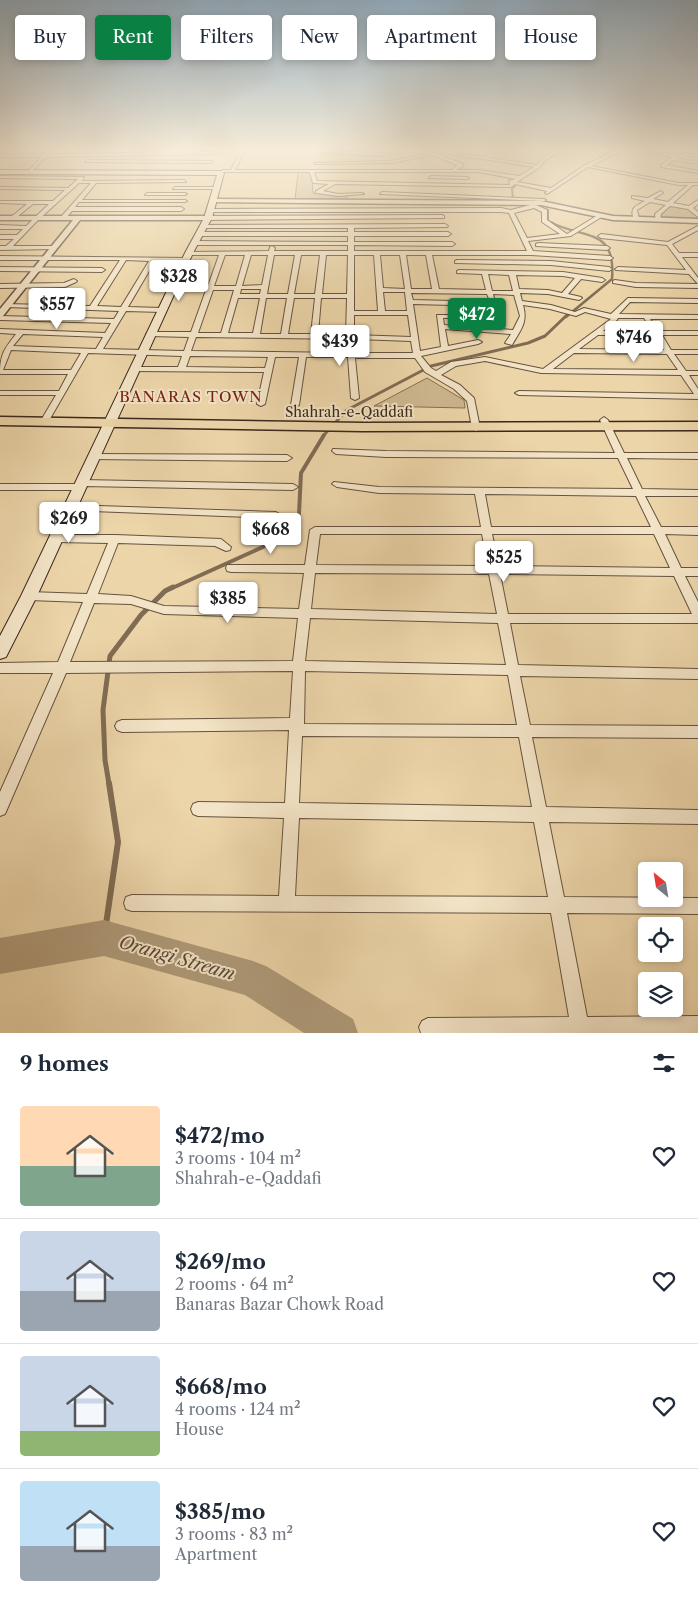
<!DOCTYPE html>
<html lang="en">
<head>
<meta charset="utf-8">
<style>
	:root { --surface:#fff; --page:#f2f2f3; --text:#1f2937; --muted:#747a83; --line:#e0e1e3; --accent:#0b8043 }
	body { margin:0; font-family:"Libre Caslon Text",serif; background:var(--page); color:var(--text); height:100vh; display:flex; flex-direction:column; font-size:19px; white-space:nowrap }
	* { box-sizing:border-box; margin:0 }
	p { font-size:16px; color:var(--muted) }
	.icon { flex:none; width:28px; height:28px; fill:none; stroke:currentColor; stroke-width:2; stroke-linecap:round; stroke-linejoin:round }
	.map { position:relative; height:1033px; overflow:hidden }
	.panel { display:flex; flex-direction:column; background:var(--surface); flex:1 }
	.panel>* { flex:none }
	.hud { position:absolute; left:15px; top:15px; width:669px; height:45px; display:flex; gap:10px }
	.needle { width:32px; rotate:330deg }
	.controls { position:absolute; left:638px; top:862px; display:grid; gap:10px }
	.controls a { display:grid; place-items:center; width:45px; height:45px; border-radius:5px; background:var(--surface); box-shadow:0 2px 8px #0003; font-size:25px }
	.price { position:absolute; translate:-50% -42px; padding:0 11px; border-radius:5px; background:#fff; color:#222; font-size:16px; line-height:32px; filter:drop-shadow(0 1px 2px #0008) }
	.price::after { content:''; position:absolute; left:50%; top:30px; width:15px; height:11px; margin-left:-8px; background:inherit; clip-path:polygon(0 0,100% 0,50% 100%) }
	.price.current { background:var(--accent); color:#fff }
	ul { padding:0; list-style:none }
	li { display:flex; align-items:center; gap:15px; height:125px; padding:0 20px }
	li+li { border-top:1px solid var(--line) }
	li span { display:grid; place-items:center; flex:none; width:140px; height:100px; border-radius:5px; color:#555 }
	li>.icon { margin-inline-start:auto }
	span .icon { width:60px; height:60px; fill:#fffc; stroke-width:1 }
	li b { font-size:21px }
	h2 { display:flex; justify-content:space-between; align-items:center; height:60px; padding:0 20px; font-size:21px }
	.chip { padding:0 18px; border-radius:5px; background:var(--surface); box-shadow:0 2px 8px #0003; font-size:18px; line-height:45px }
	.chip.current { background:var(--accent); color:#fff }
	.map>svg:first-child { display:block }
	.green { fill:#ceb891; stroke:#847056 }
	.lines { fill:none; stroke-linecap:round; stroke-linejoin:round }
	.stream-far5 { stroke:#806c54; stroke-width:2 }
	.stream-far4 { stroke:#806c54; stroke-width:2.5 }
	.stream-far3 { stroke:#806c54; stroke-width:3 }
	.stream-far2 { stroke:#806c54; stroke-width:4 }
	.stream-far1 { stroke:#806c54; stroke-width:5 }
	.stream { stroke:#806c54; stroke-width:6 }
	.river { fill:#af9a79; fill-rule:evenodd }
	.minor-casing { stroke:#66533f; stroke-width:2 }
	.tertiary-casing { stroke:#66533f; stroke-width:3 }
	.secondary-casing { stroke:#3a281c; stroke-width:2 }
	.primary-casing { stroke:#3a281c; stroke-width:3 }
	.minor { fill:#f3e4c7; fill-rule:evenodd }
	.tertiary { fill:#f3e4c7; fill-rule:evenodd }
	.secondary { fill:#f3e4c7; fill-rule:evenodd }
	.primary { fill:#ecd5a9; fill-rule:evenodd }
	.labels { text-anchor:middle; stroke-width:4; stroke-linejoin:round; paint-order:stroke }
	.street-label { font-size:14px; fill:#3a281c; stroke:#f3e4c7 }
	.neighbourhood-label { font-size:15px; letter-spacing:1px; fill:#7a1f14; stroke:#f3e4c7 }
	.near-water-label { font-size:18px; font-style:italic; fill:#5d4a38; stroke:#f3e4c7 }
</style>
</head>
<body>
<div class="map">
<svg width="698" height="1033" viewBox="0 0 698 1033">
	<rect width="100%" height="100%" fill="#ecd5a9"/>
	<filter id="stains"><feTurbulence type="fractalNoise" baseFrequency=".004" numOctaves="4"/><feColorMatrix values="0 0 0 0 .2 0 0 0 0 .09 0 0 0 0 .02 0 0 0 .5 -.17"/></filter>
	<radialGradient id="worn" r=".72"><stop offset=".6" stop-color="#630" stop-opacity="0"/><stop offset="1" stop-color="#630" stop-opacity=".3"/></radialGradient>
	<g class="green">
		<path d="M 298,172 L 312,172 L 313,193 L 347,196 L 347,200 L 295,200 Z"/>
		<path d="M 669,204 L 690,208 L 698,215 L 698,221 L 658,220 L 658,214 Z"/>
		<path d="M 427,378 L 464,400 L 465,408 L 374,406 Z"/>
	</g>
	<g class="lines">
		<g class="stream-far5">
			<path d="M 549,157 L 565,150"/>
			<path d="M 520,202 L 513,199 L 512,189 L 522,178"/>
			<path d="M 544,209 L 548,210 L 548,221 L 553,223"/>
		</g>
		<path class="stream-far4" d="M 550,222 C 585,240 616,227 612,279 L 566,317"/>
		<path class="stream-far3" d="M 323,436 L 347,410 L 431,366 L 528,343 L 545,336 L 567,315"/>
		<path class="stream-far2" d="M 170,589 L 263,547 L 299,514 L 301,473 L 324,435"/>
		<path class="stream-far1" d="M 109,784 L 105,760 L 103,710 L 110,656 L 141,615 L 165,591 L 173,587"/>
		<path class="stream" d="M 104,938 L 118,842 L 109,783"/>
		<path class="river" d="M 104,920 L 253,961 L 266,966 L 353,1019 L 358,1033 L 304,1033 L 245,995 L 104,956 L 0,974 L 0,938 Z"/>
		<g class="minor-casing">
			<g id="minor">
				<path d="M 241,150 L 245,150 L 235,170 L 452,170 L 457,165 L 433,155 L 391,163 L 316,164 L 314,163 L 391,161 L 434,153 L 463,164 L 463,166 L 456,170 L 479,170 L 519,176 L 534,167 L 430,151 L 432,150 L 485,157 L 496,150 L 500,150 L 489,158 L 537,165 C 543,156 554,150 564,150 L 545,160 L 540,167 L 517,182 L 551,188 L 585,165 L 617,150 L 622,150 L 591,166 L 679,183 L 698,183 L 698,185 L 693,185 L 673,203 L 689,206 L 698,200 L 698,204 L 693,208 L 698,212 L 698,217 L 688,209 L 670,206 L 661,214 L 660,221 L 656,221 L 655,214 L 666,205 L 650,202 L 637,210 L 639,218 L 634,219 C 629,208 636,206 645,201 L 632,198 L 632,196 L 648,198 L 661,191 L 663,193 L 653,199 L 668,202 L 688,185 L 679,185 L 588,167 L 547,194 L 545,193 L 547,191 L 515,184 L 511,187 L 335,184 L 323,191 L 338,194 L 362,193 L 364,194 L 338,196 L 316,193 L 316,191 L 329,184 L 313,183 L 310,172 L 221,172 L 223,170 L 231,170 ZM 314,172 L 479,172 L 516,179 L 509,181 L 510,185 L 317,181 Z"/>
				<path d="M 250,150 L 301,150 L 299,151 Z"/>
				<path d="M 400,150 L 406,150 L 383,156 L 317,152 L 319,151 L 387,153 Z"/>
				<path d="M 635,150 L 676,155 L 678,156 L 676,158 L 698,162 L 698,164 L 673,160 L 667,165 L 698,171 L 698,173 L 661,167 L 661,165 L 672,157 Z"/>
				<path d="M 216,152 L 217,154 L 46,157 L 30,173 L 28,172 L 41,157 L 0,157 L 0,155 L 44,154 L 46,153 L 48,154 Z"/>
				<path d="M 681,153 L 698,155 L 698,157 L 682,155 Z"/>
				<path d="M 87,160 L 211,161 L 213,162 L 211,163 L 85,162 Z"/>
				<path d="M 0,176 L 84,177 L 82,181 L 184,180 L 186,182 L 96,183 L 82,200 L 185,200 L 187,201 L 185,202 L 79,202 L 75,207 L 181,207 L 184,209 L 181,211 L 72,211 L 64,220 L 60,220 L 60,218 L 91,183 L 79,183 L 38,220 L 13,246 L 53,246 L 56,248 L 55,249 L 0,250 L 0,246 L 6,246 L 14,239 L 0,239 L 0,235 L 17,235 L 23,229 L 0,229 L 0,225 L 26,226 L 49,204 L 33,204 L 13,220 L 10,218 L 11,217 L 27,204 L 0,203 L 0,201 L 53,201 L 65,190 L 0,189 L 0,187 L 68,188 L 78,179 L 0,178 Z"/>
				<path d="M 431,176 L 467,177 L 469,178 L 467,179 L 429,178 Z"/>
				<path d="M 175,187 L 218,187 L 220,188 L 218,189 L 173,189 Z"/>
				<path d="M 382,192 L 544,199 L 546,200 L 544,201 L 380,194 Z"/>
				<path d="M 147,193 L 185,193 L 187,194 L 185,195 L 145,195 Z"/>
				<path d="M 534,204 L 547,210 L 547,220 L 567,234 L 598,215 L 603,216 L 571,236 L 528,241 L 533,251 L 610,256 L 613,258 L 610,260 L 531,255 L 432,255 L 439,289 L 486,290 L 482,274 L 457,273 L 457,271 L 459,270 L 563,272 L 602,278 L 605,280 L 602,282 L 581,279 L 568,294 L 581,297 L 582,298 L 579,300 L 548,294 L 520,293 L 522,301 L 551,305 L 575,312 L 584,308 L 611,314 L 628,298 L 698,299 L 698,303 L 630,302 L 619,314 L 698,315 L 698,319 L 650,319 L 659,331 L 698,331 L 698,335 L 662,335 L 671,350 L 698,350 L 698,354 L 674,354 L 686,371 L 698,371 L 698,375 L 689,375 L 698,389 L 698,399 L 519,395 L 515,393 L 519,391 L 694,394 L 681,375 L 541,373 L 485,361 L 456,366 L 441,375 L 460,385 L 474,398 L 480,428 L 476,431 L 472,428 L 467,401 L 454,389 L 425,372 L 415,358 L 355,358 L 359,398 L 355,400 L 351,398 L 348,357 L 306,357 L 299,405 L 295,407 L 291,405 L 299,357 L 275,357 L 265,404 L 261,406 L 257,404 L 264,372 L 134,371 L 131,371 L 131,367 L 178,367 L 182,356 L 88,353 L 47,424 L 41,424 L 40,422 L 56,395 L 0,395 L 0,391 L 59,391 L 68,374 L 0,374 C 0,355 4,349 16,334 L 0,333 L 0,329 L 105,333 L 111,323 L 0,320 L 0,316 L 114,319 L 119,311 L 7,307 L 5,306 L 5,304 L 90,306 L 120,260 L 0,260 L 0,256 L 188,258 L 188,260 L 186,261 L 155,261 L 128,307 L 162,308 L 165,310 L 162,312 L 126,311 L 103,349 L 184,351 L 189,337 L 150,336 L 146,334 L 150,332 L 191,332 L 206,290 L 172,291 L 169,289 L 172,287 L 208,286 L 219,255 L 189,255 L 187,254 L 187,252 L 269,251 L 270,247 L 272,246 L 275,248 L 274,251 L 348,251 L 348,245 L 194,245 L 191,243 L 194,241 L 348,242 L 348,236 L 199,236 L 196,234 L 199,232 L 348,232 L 348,228 L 204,228 L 202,227 L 202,225 L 445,224 L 448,226 L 447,227 L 354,228 L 354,232 L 448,232 L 451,234 L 448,236 L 354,236 L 354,242 L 452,242 L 455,244 L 452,246 L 354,245 L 354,251 L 527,251 L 509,213 L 501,212 L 211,212 L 209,209 L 501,208 L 511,210 ZM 534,208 L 542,212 L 542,222 L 560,234 L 527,238 L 514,213 ZM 225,255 L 245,255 L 236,286 L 214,286 ZM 251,255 L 268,255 L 262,285 L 242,286 ZM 274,255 L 295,255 L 288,294 L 267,294 ZM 301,255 L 320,255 L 315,294 L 294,294 ZM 326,255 L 348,255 L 347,294 L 322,294 ZM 354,255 L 374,255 L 378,311 L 354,311 ZM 380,255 L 400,255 L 405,289 L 383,288 ZM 406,255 L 426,255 L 432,289 L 411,289 ZM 126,260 L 149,261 L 121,307 L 97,306 ZM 488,274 L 509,275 L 513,291 L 492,291 ZM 516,275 L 563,276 L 575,278 L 562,293 L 548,290 L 519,289 ZM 241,289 L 261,289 L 260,294 L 240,294 ZM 213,290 L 234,290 L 221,333 L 198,333 ZM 383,292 L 405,292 L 407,311 L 385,311 ZM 411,293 L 487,294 L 489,299 L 491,300 L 494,298 L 493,294 L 514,295 L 520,316 L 513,330 L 444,325 L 443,318 L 496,318 L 497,317 L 494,315 L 437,315 L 441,347 L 420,351 L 413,304 L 492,306 L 495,304 L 492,302 L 413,300 ZM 238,298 L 260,298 L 253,333 L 228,333 ZM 266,298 L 287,298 L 281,334 L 260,334 ZM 294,298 L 315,298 L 311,334 L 288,334 ZM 321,298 L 347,298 L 346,335 L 318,334 ZM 523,305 L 550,309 L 576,316 L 585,312 L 611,319 L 543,369 L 485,357 L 451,362 L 436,371 L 431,368 L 421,356 L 478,344 L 482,342 L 478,340 L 448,346 L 445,329 L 511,334 L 505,343 L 512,345 C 521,329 528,323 523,305 ZM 354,315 L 408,315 L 411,337 L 354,335 ZM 618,318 L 644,318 L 652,331 L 603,331 L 617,320 ZM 23,334 L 103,337 L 96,349 L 13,346 ZM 598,335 L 655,335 L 664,350 L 579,349 ZM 196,337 L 350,339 L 348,353 L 191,351 ZM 357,339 L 411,341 L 413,353 L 356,353 ZM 11,350 L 81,353 L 71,370 L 3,370 ZM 574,353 L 667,354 L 678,370 L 553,369 ZM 190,356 L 268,357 L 265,368 L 186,367 Z"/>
				<path d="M 442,215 L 444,216 L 444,218 L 208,220 L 205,218 L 208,216 Z"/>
				<path d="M 698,226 L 698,230 L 672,244 L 679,253 L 698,253 L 698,257 L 682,257 L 698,278 L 698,284 L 689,274 L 616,270 L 615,269 L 618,267 L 686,270 L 667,245 L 601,238 L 598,236 L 601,234 L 668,242 Z"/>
				<path d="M 538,243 L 607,246 L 610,248 L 607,250 L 536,246 L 536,244 Z"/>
				<path d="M 457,260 L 551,261 L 609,267 L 612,269 L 609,271 L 551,265 L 455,263 L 455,261 Z"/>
				<path d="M 0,267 L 102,268 L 105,270 L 102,272 L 0,271 Z"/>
				<path d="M 74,279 L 77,281 L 76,282 L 65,287 L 0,288 L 0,284 L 64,283 Z"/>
				<path d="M 615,280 L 636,283 L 698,284 L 698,288 L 636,287 L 613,283 L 613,281 Z"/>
				<path d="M 604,417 L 608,420 L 624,453 L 698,453 L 698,459 L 627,458 L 642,489 L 698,490 L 698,496 L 645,496 L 661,527 L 698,527 L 698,535 L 665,534 L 681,568 L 698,568 L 698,576 L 685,576 L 698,602 L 698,623 L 510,623 L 518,665 L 698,669 L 698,679 L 520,676 L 530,725 L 698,726 L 698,738 L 532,737 L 546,807 L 698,810 L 698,824 L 549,822 L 564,897 L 698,898 L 698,914 L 567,913 L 587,1017 L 698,1016 L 698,1033 L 421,1033 L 419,1027 L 422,1021 L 428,1018 L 569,1017 L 551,913 L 132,911 L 126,909 L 124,903 L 126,897 L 132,895 L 279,896 L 284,818 L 198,816 L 193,814 L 191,809 L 193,804 L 198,802 L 285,803 L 289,730 L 122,732 L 117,730 L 115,726 L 117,722 L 122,720 L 290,718 L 293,671 L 66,673 L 5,814 L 0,816 L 0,792 L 53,673 L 0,673 L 0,663 L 58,662 L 83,602 L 29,600 L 25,599 L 23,596 L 25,593 L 29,592 L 87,594 L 108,543 L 56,542 L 51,538 L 52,535 L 115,535 L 221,539 L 231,547 L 230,550 L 226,551 L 215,546 L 118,543 L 98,594 L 131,596 L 164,606 L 299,609 L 304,573 L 231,572 L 227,571 L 226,568 L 227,565 L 305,565 L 310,530 L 315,527 L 481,527 L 475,494 L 379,493 L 337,487 L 332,484 L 334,482 L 379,487 L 633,489 L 618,458 L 386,457 L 336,454 L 332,451 L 333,449 L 386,451 L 615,453 L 600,420 ZM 485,494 L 636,496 L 651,527 L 491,527 ZM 320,534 L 482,534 L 488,566 L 316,565 ZM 492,534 L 654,534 L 670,568 L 499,566 ZM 315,573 L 489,574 L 497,614 L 311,609 ZM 500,574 L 674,576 L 692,614 L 508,614 ZM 94,603 L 131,604 L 164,614 L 298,618 L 293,661 L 70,662 ZM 310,618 L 498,623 L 506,665 L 305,661 ZM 305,671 L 508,675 L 517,725 L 304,724 ZM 302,736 L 519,737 L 532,807 L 299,803 ZM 299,818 L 534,822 L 548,897 L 295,896 Z"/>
				<path d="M 93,454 L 287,455 L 292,458 L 287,461 L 90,459 L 88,457 L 90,455 Z"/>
				<path d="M 81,480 L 293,484 L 298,487 L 293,490 L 83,486 L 82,489 L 79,490 L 0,490 L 0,484 L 77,484 L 78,481 Z"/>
				<path d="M 69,505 L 276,512 L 281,515 L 276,518 L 66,510 L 64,508 L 66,506 Z"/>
			</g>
		</g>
		<g class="tertiary-casing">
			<g id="tertiary">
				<path d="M 213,199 L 541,201 L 613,216 L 698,219 L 698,223 L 613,220 L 541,205 L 211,202 Z"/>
				<path d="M 0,216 L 208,216 L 211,218 L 208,220 L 80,220 L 3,316 L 0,317 L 0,309 L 73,220 L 0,220 Z"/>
			</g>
		</g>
		<g class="secondary-casing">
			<path id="secondary" d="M 0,170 L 221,171 L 224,173 L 212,218 L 193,253 L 37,596 L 6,657 L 0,659 L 0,636 L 21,596 L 185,253 L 204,218 L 217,175 L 0,174 Z"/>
		</g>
		<g class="primary-casing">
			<path id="primary" d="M 0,417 L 363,423 L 698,422 L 698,430 L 363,431 L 0,425 Z"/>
		</g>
		<use href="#minor" class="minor"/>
		<use href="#tertiary" class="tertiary"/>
		<use href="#secondary" class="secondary"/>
		<use href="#primary" class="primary"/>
	</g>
	<linearGradient id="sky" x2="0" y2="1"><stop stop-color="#91aabc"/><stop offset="0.51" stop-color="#f6ecd8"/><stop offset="1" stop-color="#f6ecd8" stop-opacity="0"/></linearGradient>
	<rect width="698" height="294" fill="url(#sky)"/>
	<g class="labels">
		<g class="street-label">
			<text x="349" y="417">Shahrah-e-Qaddafi</text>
		</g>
		<g class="neighbourhood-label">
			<text x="191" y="402">BANARAS TOWN</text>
		</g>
		<g class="near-water-label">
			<text transform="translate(177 958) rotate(16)" y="6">Orangi Stream</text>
		</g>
	</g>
	<rect width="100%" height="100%" filter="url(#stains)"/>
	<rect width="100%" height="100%" fill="url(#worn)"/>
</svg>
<div class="controls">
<a><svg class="needle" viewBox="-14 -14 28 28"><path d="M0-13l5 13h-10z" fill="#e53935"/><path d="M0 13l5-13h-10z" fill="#747a83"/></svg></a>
<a><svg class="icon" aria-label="locate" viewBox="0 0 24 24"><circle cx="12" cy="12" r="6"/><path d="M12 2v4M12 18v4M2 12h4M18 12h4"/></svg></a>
<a><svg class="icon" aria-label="layers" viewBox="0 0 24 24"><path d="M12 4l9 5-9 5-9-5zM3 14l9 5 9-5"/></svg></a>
</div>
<b class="price" style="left:179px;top:302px">$328</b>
<b class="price" style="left:57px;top:330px">$557</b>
<b class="price current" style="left:477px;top:340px">$472</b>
<b class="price" style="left:634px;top:363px">$746</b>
<b class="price" style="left:340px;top:367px">$439</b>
<b class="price" style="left:69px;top:544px">$269</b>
<b class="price" style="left:271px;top:555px">$668</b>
<b class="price" style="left:504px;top:583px">$525</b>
<b class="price" style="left:228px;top:624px">$385</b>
<div class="hud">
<a class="chip">Buy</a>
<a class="chip current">Rent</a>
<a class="chip">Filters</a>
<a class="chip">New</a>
<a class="chip">Apartment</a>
<a class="chip">House</a>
</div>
</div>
<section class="panel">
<h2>9 homes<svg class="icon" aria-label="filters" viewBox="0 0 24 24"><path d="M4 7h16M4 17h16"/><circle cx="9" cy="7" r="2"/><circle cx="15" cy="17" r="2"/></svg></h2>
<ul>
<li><span style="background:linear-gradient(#ffd9b3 60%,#7fa58c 0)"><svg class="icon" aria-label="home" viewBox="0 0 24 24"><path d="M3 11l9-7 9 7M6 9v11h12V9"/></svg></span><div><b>$472/mo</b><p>3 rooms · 104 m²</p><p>Shahrah-e-Qaddafi</p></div><svg class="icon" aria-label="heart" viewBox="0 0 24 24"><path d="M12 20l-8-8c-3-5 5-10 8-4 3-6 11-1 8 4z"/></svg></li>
<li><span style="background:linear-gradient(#c9d6e8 60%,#9aa5b1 0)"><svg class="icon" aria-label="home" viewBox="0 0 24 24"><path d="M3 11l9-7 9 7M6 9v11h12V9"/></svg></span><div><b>$269/mo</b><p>2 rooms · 64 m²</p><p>Banaras Bazar Chowk Road</p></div><svg class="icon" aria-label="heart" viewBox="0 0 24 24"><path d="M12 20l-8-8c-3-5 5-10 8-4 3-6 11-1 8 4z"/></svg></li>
<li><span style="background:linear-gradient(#c9d6e8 75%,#8fb573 0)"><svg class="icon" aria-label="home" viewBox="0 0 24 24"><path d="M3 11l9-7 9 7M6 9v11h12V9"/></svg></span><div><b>$668/mo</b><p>4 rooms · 124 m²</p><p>House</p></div><svg class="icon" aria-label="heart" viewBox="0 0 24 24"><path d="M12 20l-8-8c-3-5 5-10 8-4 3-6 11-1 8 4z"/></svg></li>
<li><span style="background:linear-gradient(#bfe0f5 65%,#9aa5b1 0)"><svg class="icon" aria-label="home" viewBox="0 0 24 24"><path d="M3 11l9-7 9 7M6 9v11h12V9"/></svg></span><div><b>$385/mo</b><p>3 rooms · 83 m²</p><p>Apartment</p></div><svg class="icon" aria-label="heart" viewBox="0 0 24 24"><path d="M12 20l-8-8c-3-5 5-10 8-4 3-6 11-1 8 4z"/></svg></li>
</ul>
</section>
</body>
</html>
